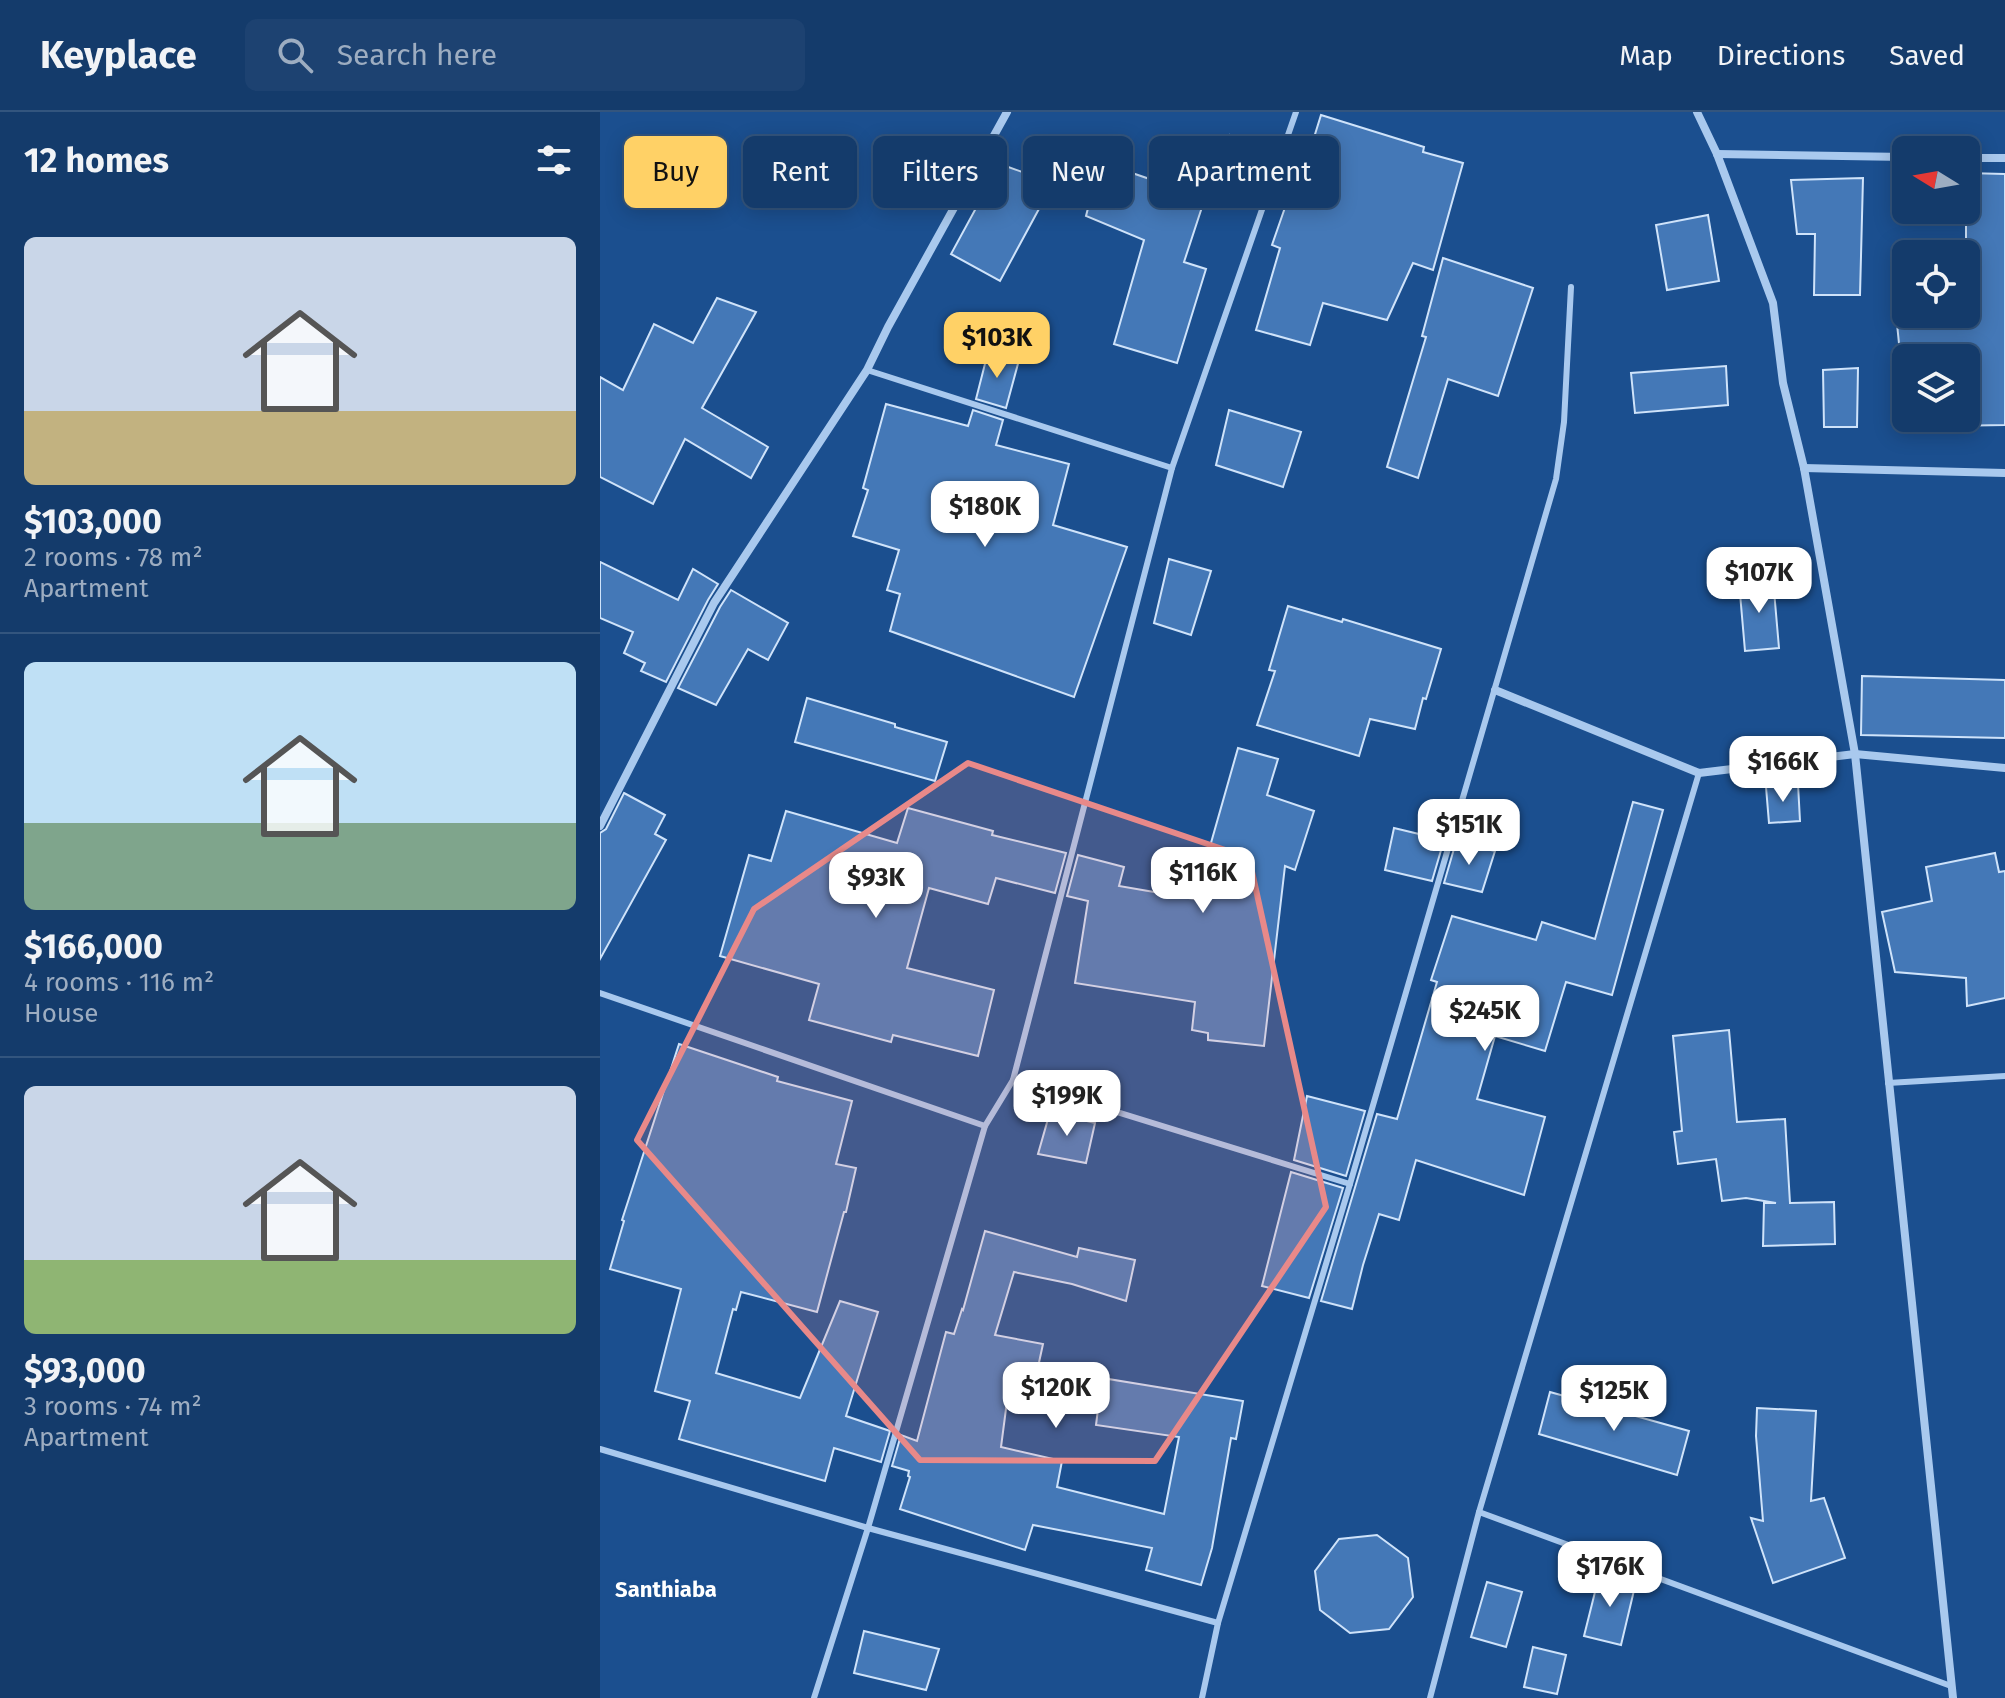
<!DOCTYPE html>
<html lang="en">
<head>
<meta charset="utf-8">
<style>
	:root { --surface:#143b6b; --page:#1d4271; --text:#f1f3f6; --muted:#9dadc1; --line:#33557e; --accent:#ffd166 }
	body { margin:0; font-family:"Fira Sans",sans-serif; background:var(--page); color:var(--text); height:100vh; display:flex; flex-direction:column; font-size:30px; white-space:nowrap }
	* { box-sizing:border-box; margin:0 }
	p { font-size:26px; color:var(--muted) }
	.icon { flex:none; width:44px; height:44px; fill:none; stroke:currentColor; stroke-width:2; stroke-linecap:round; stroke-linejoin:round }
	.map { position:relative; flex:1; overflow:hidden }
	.details { display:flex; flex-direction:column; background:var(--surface); width:600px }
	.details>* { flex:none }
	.top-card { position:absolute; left:24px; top:24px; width:760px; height:72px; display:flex; gap:16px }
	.needle { width:52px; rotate:281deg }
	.fabs { position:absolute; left:1292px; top:24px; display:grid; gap:16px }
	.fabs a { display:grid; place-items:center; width:88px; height:88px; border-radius:12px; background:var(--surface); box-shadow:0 4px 20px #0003,0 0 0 2px var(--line); font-size:40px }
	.price { position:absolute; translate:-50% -68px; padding:0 18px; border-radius:16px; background:#fff; color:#222; font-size:26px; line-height:52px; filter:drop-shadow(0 2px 4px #0008) }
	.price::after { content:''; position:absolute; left:50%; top:48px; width:24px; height:18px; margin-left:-12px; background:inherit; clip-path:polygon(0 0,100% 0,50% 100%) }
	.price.on { background:var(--accent); color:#111 }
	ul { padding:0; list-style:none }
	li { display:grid; align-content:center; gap:16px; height:424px; padding:0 24px }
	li+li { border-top:2px solid var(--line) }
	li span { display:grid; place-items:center; height:248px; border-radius:12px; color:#555 }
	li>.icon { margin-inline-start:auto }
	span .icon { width:144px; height:144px; fill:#fffc; stroke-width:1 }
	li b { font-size:34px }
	h2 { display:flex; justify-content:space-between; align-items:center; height:96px; padding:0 24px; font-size:34px }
	.pill { padding:0 28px; border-radius:12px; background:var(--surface); box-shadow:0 4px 20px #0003,0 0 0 2px var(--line); font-size:28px; line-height:72px }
	.pill.on { background:var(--accent); color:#111 }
	header { display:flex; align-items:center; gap:48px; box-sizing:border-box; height:112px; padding:0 40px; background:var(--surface); border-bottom:2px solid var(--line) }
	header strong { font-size:38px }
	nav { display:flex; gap:44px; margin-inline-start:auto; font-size:28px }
	.search { width:560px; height:72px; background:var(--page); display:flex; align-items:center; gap:20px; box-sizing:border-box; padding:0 28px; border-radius:12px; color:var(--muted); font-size:30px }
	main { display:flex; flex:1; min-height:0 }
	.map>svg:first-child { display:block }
	.building { fill:#4478b7; stroke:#cfe3fa; stroke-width:2 }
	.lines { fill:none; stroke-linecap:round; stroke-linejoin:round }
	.service { stroke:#a9c9ee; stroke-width:6 }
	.minor { stroke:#a9c9ee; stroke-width:8 }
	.marked { fill:#e88989; fill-opacity:0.2; stroke:#e88989; stroke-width:6; stroke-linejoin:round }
	.labels { text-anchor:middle; stroke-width:6; stroke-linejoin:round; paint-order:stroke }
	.neighbourhood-label { font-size:22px; font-weight:bold; fill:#fff; stroke:#1b4f8f }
</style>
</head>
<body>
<header>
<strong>Keyplace</strong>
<div class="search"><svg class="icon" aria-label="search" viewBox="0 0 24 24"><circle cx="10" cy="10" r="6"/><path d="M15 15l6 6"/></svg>Search here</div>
<nav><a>Map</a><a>Directions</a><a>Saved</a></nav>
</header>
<main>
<section class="details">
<h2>12 homes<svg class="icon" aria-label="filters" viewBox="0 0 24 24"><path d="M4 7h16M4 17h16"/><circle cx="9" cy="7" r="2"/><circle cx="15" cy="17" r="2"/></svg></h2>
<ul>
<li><span style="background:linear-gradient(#c9d6e8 70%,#c2b280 0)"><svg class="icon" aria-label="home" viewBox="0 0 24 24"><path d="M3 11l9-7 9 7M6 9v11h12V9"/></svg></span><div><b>$103,000</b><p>2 rooms · 78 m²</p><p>Apartment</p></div></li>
<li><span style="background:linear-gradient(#bfe0f5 65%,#7fa58c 0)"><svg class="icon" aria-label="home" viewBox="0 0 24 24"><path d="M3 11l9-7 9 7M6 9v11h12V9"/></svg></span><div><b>$166,000</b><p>4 rooms · 116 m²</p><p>House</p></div></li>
<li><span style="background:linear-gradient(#c9d6e8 70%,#8fb573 0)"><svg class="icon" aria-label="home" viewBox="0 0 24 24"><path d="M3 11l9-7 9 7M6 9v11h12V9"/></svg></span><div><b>$93,000</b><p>3 rooms · 74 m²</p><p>Apartment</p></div></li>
</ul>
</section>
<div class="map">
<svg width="1405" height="1586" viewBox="0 0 1405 1586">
	<rect width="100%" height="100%" fill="#1b4f8f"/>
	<g class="building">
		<path d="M 721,3 L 824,35 L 823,40 L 863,51 L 833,158 L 813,151 L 787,208 L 723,191 L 710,233 L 656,218 L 680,136 L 672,133 L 689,84 L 675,80 L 688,42 L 707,48 Z"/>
		<path d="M 630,23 L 676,38 L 663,76 L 618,62 Z"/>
		<path d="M 500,50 L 605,86 L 584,150 L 606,157 L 577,251 L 514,232 L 544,128 L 486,104 Z"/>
		<path d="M 400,52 L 453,71 L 400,169 L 351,142 Z"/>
		<path d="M 1366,61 L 1405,62 L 1405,313 L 1346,314 L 1345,306 L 1366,306 L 1366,246 L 1306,246 L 1306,251 L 1301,251 L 1296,202 L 1366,202 Z"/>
		<path d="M 1263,66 L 1260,183 L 1214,183 L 1215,122 L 1197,122 L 1191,68 Z"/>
		<path d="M 1108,103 L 1119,169 L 1067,178 L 1056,113 Z"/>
		<path d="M 843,146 L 933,176 L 898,284 L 848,267 L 818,366 L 787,355 L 826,225 L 822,224 Z"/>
		<path d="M 117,186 L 156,200 L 102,296 L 168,335 L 151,366 L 85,327 L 53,392 L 0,365 L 0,265 L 23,278 L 54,212 L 93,231 Z"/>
		<path d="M 388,240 L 419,248 L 406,296 L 376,287 Z"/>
		<path d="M 1126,254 L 1128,293 L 1035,301 L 1031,261 Z"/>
		<path d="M 1258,256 L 1257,315 L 1224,315 L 1223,258 Z"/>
		<path d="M 286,292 L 368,314 L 373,298 L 403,308 L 396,333 L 469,352 L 453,413 L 527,435 L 474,585 L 290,519 L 300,482 L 287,478 L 299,438 L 253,424 L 268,378 L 263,376 Z"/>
		<path d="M 629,298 L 701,320 L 683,375 L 616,353 Z"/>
		<path d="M 569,447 L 611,459 L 591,523 L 554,511 Z"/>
		<path d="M 0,450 L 78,488 L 93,457 L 118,472 L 108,488 L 66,570 L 41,559 L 45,551 L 24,541 L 33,520 L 0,506 Z"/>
		<path d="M 1173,467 L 1179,536 L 1145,539 L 1139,470 Z"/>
		<path d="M 131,478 L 188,511 L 168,548 L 148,537 L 116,593 L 78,576 L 120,495 Z"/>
		<path d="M 688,494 L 742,510 L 743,507 L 841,537 L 826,587 L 823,586 L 815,617 L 770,607 L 759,644 L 657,613 L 675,559 L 669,558 Z"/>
		<path d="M 1262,564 L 1405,568 L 1405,626 L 1261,623 Z"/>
		<path d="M 207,586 L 295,612 L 295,615 L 347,630 L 335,669 L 195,630 Z"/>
		<path d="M 638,636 L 678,647 L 667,683 L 714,699 L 695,758 L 685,754 L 664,934 L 608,928 L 608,921 L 592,918 L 595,890 L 475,871 L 488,789 L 467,784 L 478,743 L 524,755 L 519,774 L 595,787 Z"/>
		<path d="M 1198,672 L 1200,709 L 1169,711 L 1166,675 Z"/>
		<path d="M 24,681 L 65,703 L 55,722 L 66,728 L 0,847 L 0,721 L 6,717 Z"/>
		<path d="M 1033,690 L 1063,698 L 1012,883 L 966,870 L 945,939 L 895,924 L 877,987 L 945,1005 L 924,1083 L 816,1048 L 799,1108 L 779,1102 L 763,1153 L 752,1197 L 721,1189 L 777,1002 L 797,1007 L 837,870 L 831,868 L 852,804 L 936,828 L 942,810 L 995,827 Z"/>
		<path d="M 308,696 L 393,719 L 392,723 L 466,741 L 455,781 L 396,766 L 388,792 L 329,776 L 307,856 L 394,878 L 378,944 L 293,923 L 291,930 L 209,908 L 219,872 L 120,844 L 149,743 L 171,749 L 186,699 L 297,731 Z"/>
		<path d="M 794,716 L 844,728 L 832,769 L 785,758 Z"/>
		<path d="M 856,730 L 895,739 L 882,780 L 844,771 Z"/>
		<path d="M 1395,741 L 1399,760 L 1405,759 L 1405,886 L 1367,894 L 1366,866 L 1295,860 L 1282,800 L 1332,789 L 1326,755 Z"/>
		<path d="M 1129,918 L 1137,1010 L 1185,1007 L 1190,1091 L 1234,1090 L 1235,1132 L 1163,1134 L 1164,1091 L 1176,1091 L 1146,1086 L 1122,1089 L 1116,1047 L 1078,1052 L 1074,1020 L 1082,1019 L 1073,924 Z"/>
		<path d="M 79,932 L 178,965 L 177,969 L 252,989 L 236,1052 L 256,1056 L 246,1100 L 244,1100 L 217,1200 L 141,1180 L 136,1198 L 133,1197 L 116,1261 L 200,1286 L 240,1189 L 278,1200 L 246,1304 L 290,1319 L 281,1350 L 234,1336 L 225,1369 L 79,1327 L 90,1289 L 55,1279 L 81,1177 L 10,1157 L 24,1109 L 22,1108 Z"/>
		<path d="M 707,984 L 765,999 L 746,1064 L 694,1048 Z"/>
		<path d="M 450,1000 L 495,1011 L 486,1051 L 438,1042 Z"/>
		<path d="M 691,1060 L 743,1076 L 709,1186 L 662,1174 Z"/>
		<path d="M 385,1119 L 477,1145 L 479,1136 L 535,1148 L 526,1189 L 472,1172 L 414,1160 L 395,1223 L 443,1232 L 433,1278 L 409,1274 L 401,1335 L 462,1349 L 457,1375 L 564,1402 L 579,1325 L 496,1313 L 502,1266 L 643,1289 L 636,1327 L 631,1326 L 612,1436 L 601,1473 L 546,1458 L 552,1436 L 433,1413 L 425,1438 L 300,1397 L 310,1365 L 308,1364 L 309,1359 L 292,1354 L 301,1323 L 317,1329 L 346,1220 L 354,1222 L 362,1197 L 363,1198 Z"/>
		<path d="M 950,1280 L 1089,1319 L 1077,1363 L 939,1322 Z"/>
		<path d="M 1157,1296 L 1216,1299 L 1211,1389 L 1224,1386 L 1245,1446 L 1173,1471 L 1151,1406 L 1163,1409 L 1156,1324 Z"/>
		<path d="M 777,1423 L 808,1446 L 813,1485 L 789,1517 L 750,1521 L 720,1498 L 715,1459 L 739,1427 Z"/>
		<path d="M 1000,1460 L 1036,1470 L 1021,1533 L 984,1524 Z"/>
		<path d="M 887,1470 L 922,1480 L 906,1535 L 871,1525 Z"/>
		<path d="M 264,1519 L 339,1537 L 326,1578 L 254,1561 Z"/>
		<path d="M 933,1535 L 966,1543 L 957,1582 L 924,1575 Z"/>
	</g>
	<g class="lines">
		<g class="service">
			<path d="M 267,258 L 572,356"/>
			<path d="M 0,881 L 385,1014"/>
			<path d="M 413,968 L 750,1072"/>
			<path d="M 1288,971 L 1405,964"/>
			<path d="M 0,1337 L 268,1416 L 618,1511"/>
			<path d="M 879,1400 L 1351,1574"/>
			<path d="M 214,1586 L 268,1416 L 385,1014 L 413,968 L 572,356 L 696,0"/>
			<path d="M 602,1586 L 618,1511 L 750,1072 L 956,367 L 964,310 L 971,175"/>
			<path d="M 830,1586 L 879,1400 L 1099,661"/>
		</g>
		<g class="minor">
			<path d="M 1097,0 L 1117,42 L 1173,191 L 1183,271 L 1204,356 L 1255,642 L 1353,1586"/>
			<path d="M 1117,42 L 1306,45"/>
			<path d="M 1366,46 L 1405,46"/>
			<path d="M 1204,356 L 1405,361"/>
			<path d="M 895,578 L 1099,661 L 1255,642 L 1405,656"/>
			<path d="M 0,714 L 114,491 L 267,258 L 288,215 L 407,0"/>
		</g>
	</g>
	<path class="marked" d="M 368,651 L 649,746 L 726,1095 L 555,1349 L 320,1348 L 37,1028 L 154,797 Z"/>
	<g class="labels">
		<g class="neighbourhood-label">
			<text x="66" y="1485">Santhiaba</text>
		</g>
	</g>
</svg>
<div class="fabs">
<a><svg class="needle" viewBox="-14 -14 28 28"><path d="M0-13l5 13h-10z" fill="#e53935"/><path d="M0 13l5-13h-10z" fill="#9dadc1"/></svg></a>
<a><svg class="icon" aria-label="locate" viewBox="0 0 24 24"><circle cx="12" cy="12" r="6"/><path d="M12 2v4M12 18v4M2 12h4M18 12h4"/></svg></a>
<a><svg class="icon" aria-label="layers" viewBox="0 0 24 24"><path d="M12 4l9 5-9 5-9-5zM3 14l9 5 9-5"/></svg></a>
</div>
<b class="price on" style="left:397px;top:268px">$103K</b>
<b class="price" style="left:385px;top:437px">$180K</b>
<b class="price" style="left:1159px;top:503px">$107K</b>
<b class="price" style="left:1183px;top:692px">$166K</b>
<b class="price" style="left:869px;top:755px">$151K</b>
<b class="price" style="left:603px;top:803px">$116K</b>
<b class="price" style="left:276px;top:808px">$93K</b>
<b class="price" style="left:885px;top:941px">$245K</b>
<b class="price" style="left:467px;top:1026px">$199K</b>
<b class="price" style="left:456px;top:1318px">$120K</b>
<b class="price" style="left:1014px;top:1321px">$125K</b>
<b class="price" style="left:1010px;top:1497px">$176K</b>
<div class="top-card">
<a class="pill on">Buy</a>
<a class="pill">Rent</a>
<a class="pill">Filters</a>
<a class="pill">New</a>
<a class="pill">Apartment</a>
</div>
</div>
</main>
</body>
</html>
